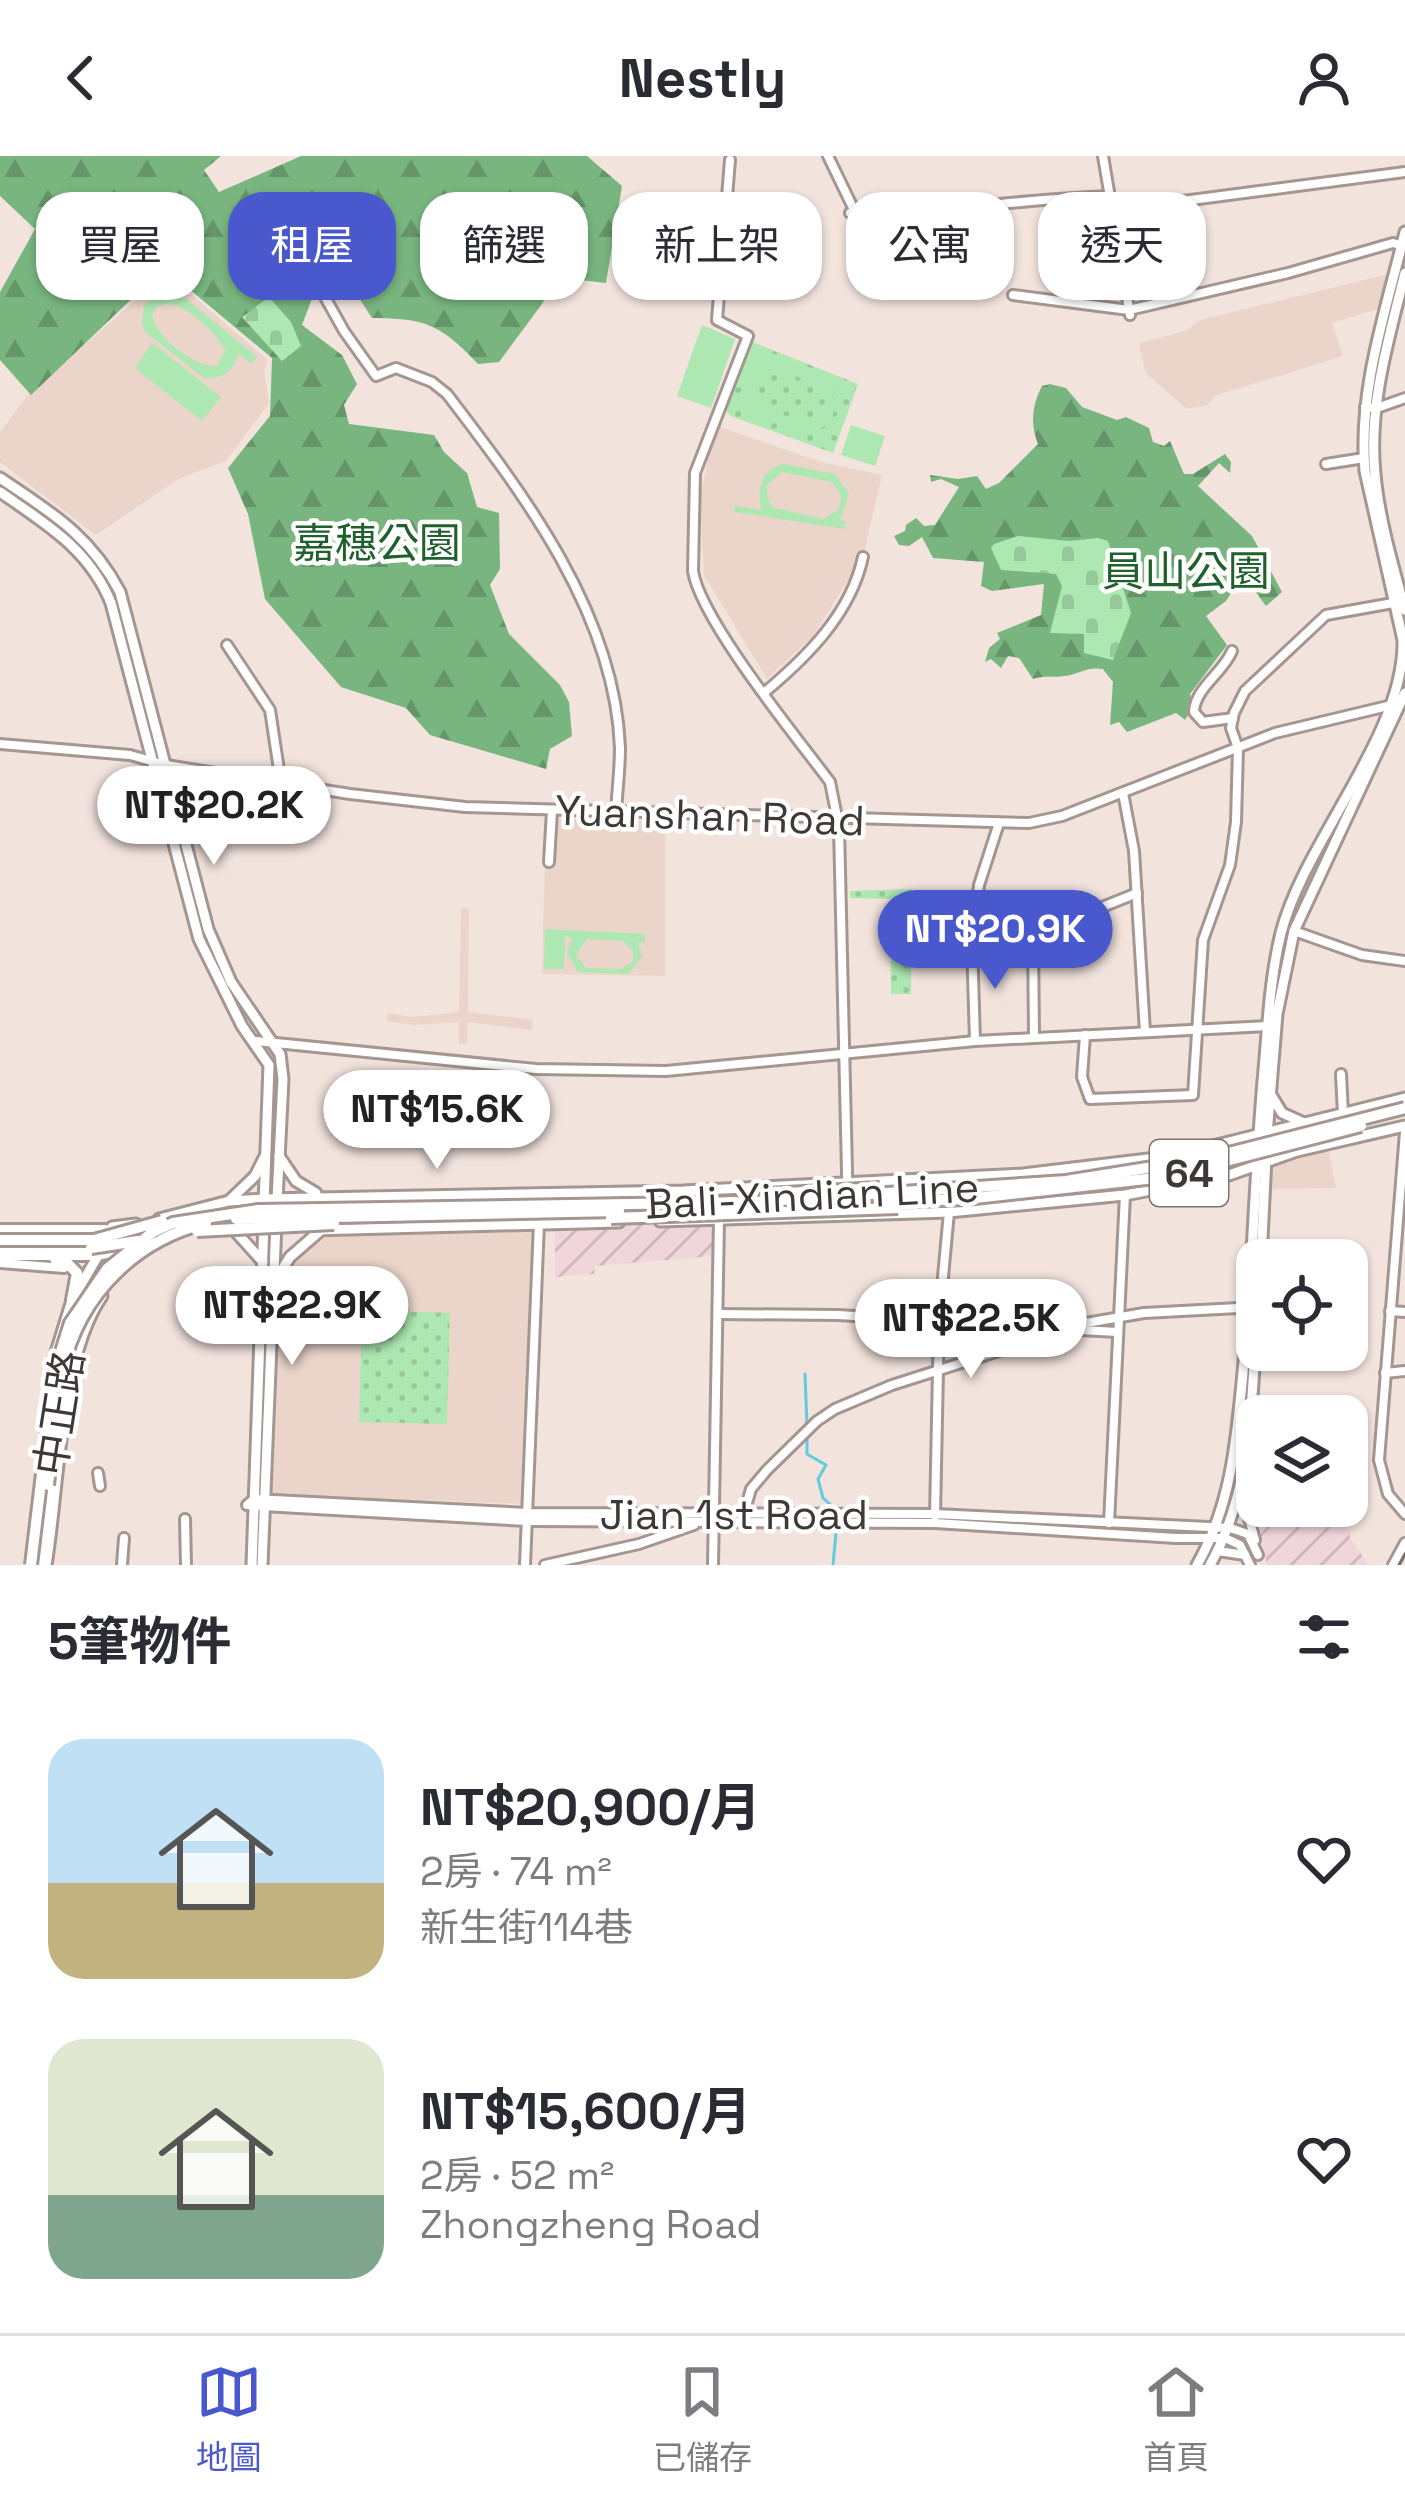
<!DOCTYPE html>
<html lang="zh-TW">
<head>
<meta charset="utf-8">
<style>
	:root { --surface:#fff; --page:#f2f2f3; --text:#2b2b33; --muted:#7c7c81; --line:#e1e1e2; --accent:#4a58cd }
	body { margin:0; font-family:"Space Grotesk","Noto Sans TC",sans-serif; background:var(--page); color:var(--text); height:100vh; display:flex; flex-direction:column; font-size:45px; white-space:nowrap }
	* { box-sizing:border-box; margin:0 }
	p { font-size:39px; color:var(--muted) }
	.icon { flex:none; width:66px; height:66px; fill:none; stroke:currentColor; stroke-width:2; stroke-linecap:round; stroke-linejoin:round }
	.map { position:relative; height:1409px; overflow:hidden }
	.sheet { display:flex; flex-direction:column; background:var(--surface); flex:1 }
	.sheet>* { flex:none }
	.hud { position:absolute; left:36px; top:36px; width:1335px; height:108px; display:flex; gap:24px }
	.tools { position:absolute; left:1236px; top:1083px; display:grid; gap:24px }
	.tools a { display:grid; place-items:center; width:132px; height:132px; border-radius:24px; background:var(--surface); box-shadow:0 3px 9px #0004; font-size:60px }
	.price { position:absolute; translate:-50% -102px; padding:0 27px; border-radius:42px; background:#fff; color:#222; font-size:39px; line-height:78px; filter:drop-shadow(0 3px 6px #0008) }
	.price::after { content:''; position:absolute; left:50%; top:72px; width:36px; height:27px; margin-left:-18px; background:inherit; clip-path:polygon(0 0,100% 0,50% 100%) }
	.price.selected { background:var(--accent); color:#fff }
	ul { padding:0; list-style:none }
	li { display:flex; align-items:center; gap:36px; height:300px; padding:0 48px }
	li span { display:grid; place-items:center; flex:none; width:336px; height:240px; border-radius:36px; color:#555 }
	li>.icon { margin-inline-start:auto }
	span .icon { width:144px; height:144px; fill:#fffc; stroke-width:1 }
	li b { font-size:51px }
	h2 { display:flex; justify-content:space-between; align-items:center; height:144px; padding:0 48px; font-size:51px }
	.tag { padding:0 42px; border-radius:36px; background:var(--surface); box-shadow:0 3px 9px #0004; font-size:42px; line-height:108px }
	.tag.selected { background:var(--accent); color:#fff }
	header { display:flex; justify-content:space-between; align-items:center; height:156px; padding:0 48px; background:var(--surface); font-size:54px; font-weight:800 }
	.dock { display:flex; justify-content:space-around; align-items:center; height:168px; border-top:3px solid var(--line); background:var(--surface); font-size:33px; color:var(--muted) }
	.dock a { display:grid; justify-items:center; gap:6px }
	.dock .selected { color:var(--accent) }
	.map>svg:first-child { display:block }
	.built { fill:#ebd5cb }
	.industrial { fill:url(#industrial-furrows) }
	.grass { fill:url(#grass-dots) }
	.forest { fill:url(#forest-firs) }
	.cemetery { fill:url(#cemetery-stones) }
	.pitch { fill:#ade8b2; fill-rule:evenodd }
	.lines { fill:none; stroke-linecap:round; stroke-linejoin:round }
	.stream { stroke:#62cbdf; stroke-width:3 }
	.minor-casing { stroke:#a49690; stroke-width:14 }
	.major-casing { stroke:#a49690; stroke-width:15 }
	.highway-casing { stroke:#a49690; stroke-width:16 }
	.minor { stroke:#fff; stroke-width:8 }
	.major { stroke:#fff; stroke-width:9 }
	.highway { stroke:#fff; stroke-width:10 }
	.rail { stroke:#78706c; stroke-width:3 }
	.highway-bridge-casing { stroke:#a49690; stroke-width:16; stroke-linecap:butt }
	.highway-bridge { stroke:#fff; stroke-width:10 }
	.labels { text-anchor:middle; stroke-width:9; stroke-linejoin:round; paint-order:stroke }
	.shield { fill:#fff; stroke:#787472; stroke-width:3 }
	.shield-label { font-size:39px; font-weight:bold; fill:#3e3936 }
	.park-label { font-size:42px; fill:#20602c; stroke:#fff }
	.street-label { font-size:42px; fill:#3e3936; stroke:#fff }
</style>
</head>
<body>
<header><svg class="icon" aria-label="back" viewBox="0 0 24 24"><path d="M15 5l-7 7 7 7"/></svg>Nestly<svg class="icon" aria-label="person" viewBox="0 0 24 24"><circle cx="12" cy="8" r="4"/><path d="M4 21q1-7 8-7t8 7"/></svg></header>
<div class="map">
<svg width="1405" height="1409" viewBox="0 0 1405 1409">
	<defs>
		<pattern id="industrial-furrows" width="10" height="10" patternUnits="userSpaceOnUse" patternTransform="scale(3)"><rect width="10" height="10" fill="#f0d5da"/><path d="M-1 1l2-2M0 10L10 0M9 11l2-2" fill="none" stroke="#cfb8bc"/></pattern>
		<pattern id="grass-dots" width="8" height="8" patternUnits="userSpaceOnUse" patternTransform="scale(3)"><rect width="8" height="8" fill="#ade8b2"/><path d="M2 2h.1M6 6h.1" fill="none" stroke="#96c89a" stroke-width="1.8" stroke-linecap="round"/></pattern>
		<pattern id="forest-firs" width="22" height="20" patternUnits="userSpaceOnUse" patternTransform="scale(3)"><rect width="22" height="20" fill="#79b67f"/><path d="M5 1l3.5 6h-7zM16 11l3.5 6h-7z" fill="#659569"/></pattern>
		<pattern id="cemetery-stones" width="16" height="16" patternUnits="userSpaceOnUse" patternTransform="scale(3)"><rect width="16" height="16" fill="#ade8b2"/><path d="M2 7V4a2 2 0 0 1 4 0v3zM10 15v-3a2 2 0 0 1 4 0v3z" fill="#96c89a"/></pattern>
	</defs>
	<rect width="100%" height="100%" fill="#f2e3dd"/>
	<g class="built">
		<path d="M 166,117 L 268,204 L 264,214 L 269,247 L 226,305 L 178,323 L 96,379 L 0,306 L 0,276 L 27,240 Z"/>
		<path d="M 1389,118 L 1380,152 L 1332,167 L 1343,200 L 1214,240 L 1208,249 L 1187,253 L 1148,219 L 1144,210 L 1139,187 L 1185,175 L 1200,164 Z"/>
		<path d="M 720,271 L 821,306 L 882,319 L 863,401 L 813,480 L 767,523 L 704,419 L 700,341 L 710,295 Z"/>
		<path d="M 546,663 L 665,665 L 665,820 L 542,818 Z"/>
		<path d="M 461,752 L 469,753 L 468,856 L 533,864 L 532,874 L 468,866 L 467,888 L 459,888 L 459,866 L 414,869 L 387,865 L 387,857 L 414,861 L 459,856 Z"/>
		<path d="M 1328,992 L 1336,1032 L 1267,1033 L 1270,1014 L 1287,1001 Z"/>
		<path d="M 535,1073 L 525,1348 L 269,1338 L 279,1137 L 288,1116 L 309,1092 L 327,1080 Z"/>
	</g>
	<g class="industrial">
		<path d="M 714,1067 L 715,1100 L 595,1110 L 594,1118 L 555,1121 L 555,1071 Z"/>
		<path d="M 1257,1342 L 1257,1350 L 1347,1350 L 1350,1381 L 1368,1409 L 1267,1409 L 1253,1343 Z"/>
	</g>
	<g class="grass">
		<path d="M 738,41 L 765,43 L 794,88 L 788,102 L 732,74 Z"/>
		<path d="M 1168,52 L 1179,104 L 1127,110 L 1118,53 Z"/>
		<path d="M 731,79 L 808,116 L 800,134 L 726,118 Z"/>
		<path d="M 750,185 L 858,228 L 833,297 L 731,260 L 725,254 Z"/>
		<path d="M 912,733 L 911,838 L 891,838 L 890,743 L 850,742 L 850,735 Z"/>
		<path d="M 362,1154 L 450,1157 L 447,1268 L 359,1266 Z"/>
	</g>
	<g class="forest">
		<path d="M 0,0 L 221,0 L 204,14 L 219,36 L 301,0 L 587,0 L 622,30 L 606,127 L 580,124 L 564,108 L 542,148 L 499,206 L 478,208 C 441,169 426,162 372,162 L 321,83 L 277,116 L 313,140 L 302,169 L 342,199 L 357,228 L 344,249 L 349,268 L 434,279 L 444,296 L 467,317 L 477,351 L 499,357 L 500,413 L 490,429 L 509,478 L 560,529 L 569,546 L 572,580 L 550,593 L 546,613 L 430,579 L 406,552 L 341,531 L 265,443 L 248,358 L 228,312 L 270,260 L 272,202 L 164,112 L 31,239 L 0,204 L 0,136 L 35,73 L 0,40 Z"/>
		<path d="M 1050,228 L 1066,232 L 1082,251 L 1117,264 L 1126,261 L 1149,272 L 1153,286 L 1164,290 L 1170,285 L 1184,318 L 1193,318 L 1225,298 L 1231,306 L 1230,317 L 1219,307 L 1198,330 L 1252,380 L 1282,436 L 1266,450 L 1249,427 L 1235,431 L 1226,445 L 1206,460 L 1227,489 L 1190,538 L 1193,551 L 1185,564 L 1176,557 L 1127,576 L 1119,566 L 1110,569 L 1113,526 L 1103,513 C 1086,510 1078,519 1064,520 C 1052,522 1045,519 1033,523 L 1019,502 L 1008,500 L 1001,512 L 991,503 L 985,506 L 989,492 L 1000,483 L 997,477 L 1041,459 L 1044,428 L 992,435 L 981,430 L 984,406 L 933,402 L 922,381 L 909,390 L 899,389 L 894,380 L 905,375 L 906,369 L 916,362 L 924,370 L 935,369 L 959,331 L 941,323 L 931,326 L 930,319 L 958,323 L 977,320 L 986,333 L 999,327 L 1038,288 C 1030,269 1032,249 1042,230 Z"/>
	</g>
	<g class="cemetery">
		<path d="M 269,141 L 291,166 L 301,190 L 282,205 L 242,161 Z"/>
		<path d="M 1018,380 L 1069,385 L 1098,382 L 1108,385 L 1131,457 L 1113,504 L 1084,497 L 1084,478 L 1050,477 L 1062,430 L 1056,418 L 1001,414 L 991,392 L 994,388 Z"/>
	</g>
	<g class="pitch">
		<path d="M 166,126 L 257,201 L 251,208 L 238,197 C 235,215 222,224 204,222 L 145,176 L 142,167 L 144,148 L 166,137 L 160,131 ZM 168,147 C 188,151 217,176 225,195 L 217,210 C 194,211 156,182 152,159 L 156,151 Z"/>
		<path d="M 702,169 L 735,183 L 711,252 L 677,240 Z"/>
		<path d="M 152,187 L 221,241 L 202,265 L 135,212 Z"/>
		<path d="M 749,188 L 855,229 L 852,241 L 834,235 L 833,262 C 810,290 779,268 751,256 L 744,241 L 744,222 L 760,207 L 746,201 ZM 773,212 C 796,221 823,225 827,253 L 816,267 L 805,268 L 761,249 L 755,227 L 762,216 Z"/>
		<path d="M 851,269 L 885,280 L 875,310 L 841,299 Z"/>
		<path d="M 783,308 L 835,318 L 849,338 L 840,364 L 846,366 L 845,373 L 734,356 L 735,350 L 762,354 C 756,334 761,314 783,308 ZM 782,316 L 832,326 L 841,339 L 839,353 L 823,363 L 771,351 L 766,330 Z"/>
		<path d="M 545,773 L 645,778 L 645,786 L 638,786 L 642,800 L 629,818 L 578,816 L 567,797 L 572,783 L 565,779 L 564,813 L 544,813 ZM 587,783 L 623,785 L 633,795 L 633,805 L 622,813 L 586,812 L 576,799 Z"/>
	</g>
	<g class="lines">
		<g class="stream">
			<path d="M 805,1218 L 807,1270"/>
			<path d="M 807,1280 L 807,1298 L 826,1309 L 818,1323 L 823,1342 L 834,1352 L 835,1358"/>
			<path d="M 833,1409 L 837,1367"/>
		</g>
		<g class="minor-casing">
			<g id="minor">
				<path d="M 828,0 L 856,58"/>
				<path d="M 1103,0 L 1130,159"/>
				<path d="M 730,4 L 717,164 L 748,180 L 695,317 L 693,415 C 700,463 797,582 830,626 L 839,671 L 848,1059"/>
				<path d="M 1110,48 L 1183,45 L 1405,16"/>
				<path d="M 850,57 C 905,73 923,100 984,102"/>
				<path d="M 892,72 C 953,47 1043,44 1109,40"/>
				<path d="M 307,109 L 344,175 L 376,220 L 396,212 L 432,226 L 447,238 C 525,340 615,458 620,592 C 620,614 617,636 616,657"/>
				<path d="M 1013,139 L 1129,154 L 1288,117 L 1393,87 L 1404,90"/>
				<path d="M 1365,251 L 1377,252 L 1405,242"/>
				<path d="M 1326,308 L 1364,302"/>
				<path d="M 227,489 L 270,554 L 281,627"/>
				<path d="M 1232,495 C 1223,517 1195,532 1194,556 L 1203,566 L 1233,562"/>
				<path d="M 765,536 C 808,500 851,457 863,401"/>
				<path d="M 0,588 L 130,599 L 166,609 L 350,638 L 465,651 L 1029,667 L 1062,660 L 1275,577 L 1392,549"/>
				<path d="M 1123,637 L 1134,695 L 1145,876"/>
				<path d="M 549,706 L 552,655"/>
				<path d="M 1294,775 L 1362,799 L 1405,805"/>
				<path d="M 1033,779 L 1137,737"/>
				<path d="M 919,785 L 972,787 L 1033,779 L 1034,881"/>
				<path d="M 1085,879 L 1082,921 L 1090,943 L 1193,939 L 1203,784 L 1230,709 L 1236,666 L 1238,592 L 1231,572 L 1234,557 L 1245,535 L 1326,459 L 1393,447"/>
				<path d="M 256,885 L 536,913 L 666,915 L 975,885 L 1268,870"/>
				<path d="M 975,885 L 972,787 L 979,729 L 999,667"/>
				<path d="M 1341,918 L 1343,958"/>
				<path d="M 1405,976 L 1379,1304 L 1388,1338 L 1405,1358"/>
				<path d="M 0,1107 L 64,1112"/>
				<path d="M 1390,1155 L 1405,1156"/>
				<path d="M 719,1158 L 838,1159 L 1053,1172"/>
				<path d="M 1080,1174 L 1118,1176"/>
				<path d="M 1385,1217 L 1405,1215"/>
				<path d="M 98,1317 L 100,1330"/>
				<path d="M 1241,1333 L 1255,1384"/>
				<path d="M 935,1360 L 939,1164 L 949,1056"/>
				<path d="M 743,1361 L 751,1333 L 767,1314 L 817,1265 L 835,1253 L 892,1229 L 1021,1188 L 1057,1172 L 1144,1157 L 1257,1151"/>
				<path d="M 185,1363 L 186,1409"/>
				<path d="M 1109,1367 L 1125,1039"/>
				<path d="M 1218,1395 L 1245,1399"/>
				<path d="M 122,1409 L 124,1382"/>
				<path d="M 525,1409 L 539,1067"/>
				<path d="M 545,1409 L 639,1388 L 694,1369"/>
				<path d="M 713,1409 L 719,1063"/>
				<path d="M 1250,1409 L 1240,1389 L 1225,1382 L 1176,1382 L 935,1367 L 527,1365 L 247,1349 L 254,1343 L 527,1357 L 935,1358 L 1230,1372 L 1248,1378 L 1258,1399"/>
				<path d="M 1393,1409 L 1405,1387"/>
			</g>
		</g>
		<g class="major-casing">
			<g id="major">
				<path d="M 1405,117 C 1389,182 1368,250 1375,318 C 1379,363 1393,410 1405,454"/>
				<path d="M 0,322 C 52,357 90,379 120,436 L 208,773 L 231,826 L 280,898 L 283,923 L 277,1044"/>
				<path d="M 0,336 C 46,368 89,393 111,447 L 199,783 L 242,870 L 269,909 L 264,1048"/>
				<path d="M 1271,939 L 1282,957 L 1302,966"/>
				<path d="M 1267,979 L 1277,858 L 1294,775 L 1405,537"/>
				<path d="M 279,1000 L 296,1025 L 316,1037"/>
				<path d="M 946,1039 L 983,1036"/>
				<path d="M 230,1044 L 255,1020 L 264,1002"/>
				<path d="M 159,1063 L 229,1045 L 264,1043 L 683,1035 L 1023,1018 L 1173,1000 L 1405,942"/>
				<path d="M 660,1065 L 949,1056 L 1125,1039 L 1229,1019 L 1297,995 L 1405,970"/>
				<path d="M 112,1071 L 136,1068"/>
				<path d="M 312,1074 L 619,1066"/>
				<path d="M 236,1076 L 263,1106"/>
				<path d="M 98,1099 L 134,1093"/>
				<path d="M 1261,1104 L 1266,1001"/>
				<path d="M 276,1123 L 290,1101 L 321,1074"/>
				<path d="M 54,1203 L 72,1144 L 99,1098"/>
				<path d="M 52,1285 L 57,1236"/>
				<path d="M 46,1409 C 59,1333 59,1202 102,1140"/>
				<path d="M 252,1409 L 264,1065"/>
				<path d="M 262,1409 L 276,1067"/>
				<path d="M 1197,1409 C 1233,1346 1237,1278 1244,1206 C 1253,1109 1255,1011 1264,914 C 1268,868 1270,822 1281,777 C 1304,686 1405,579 1403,484 L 1365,315 C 1358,234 1386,154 1405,76"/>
				<path d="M 1210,1409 C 1253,1333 1251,1246 1257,1161"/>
			</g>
		</g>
		<g class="highway-casing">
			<g id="highway">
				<path d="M 0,1074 L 105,1074 L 115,1080"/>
				<path d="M 0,1091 L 91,1092"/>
				<path d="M 0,1099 L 98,1099"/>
				<path d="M 55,1103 L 68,1108 L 77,1117 L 72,1144"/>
				<path d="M 39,1409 L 48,1329"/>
			</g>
		</g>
		<use href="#minor" class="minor"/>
		<use href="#major" class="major"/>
		<use href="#highway" class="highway"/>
		<path class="rail" d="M 1399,1409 L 1405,1398"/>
		<g class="highway-bridge-casing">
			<g id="highway-bridge">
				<path d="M 767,1038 L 880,1032"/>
				<path d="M 890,1046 L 966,1043 L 1164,1021 L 1361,970"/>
				<path d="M 611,1062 L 898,1052"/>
				<path d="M 236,1063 L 619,1055"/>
				<path d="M 197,1075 L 334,1068"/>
				<path d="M 0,1084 L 94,1084 L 162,1065"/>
				<path d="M 91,1092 L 138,1085"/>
				<path d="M 60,1230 C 71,1150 127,1087 206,1067"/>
				<path d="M 48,1329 L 54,1278"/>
				<path d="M 31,1409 L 54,1218 L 70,1167 L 107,1113 L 153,1076 L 173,1067 L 258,1054 L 752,1046 L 1066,1025 L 1209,1002 L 1405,952"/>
			</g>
		</g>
		<use href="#highway-bridge" class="highway-bridge"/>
	</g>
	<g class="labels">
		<rect class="shield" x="1150" y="984" width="78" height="66" rx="9"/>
		<g class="shield-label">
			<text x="1189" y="1031">64</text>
		</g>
		<g class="park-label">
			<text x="377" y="402">嘉穗公園</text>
			<text x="1186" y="430">員山公園</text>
		</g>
		<g class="street-label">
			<text transform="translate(710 659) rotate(2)" y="15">Yuanshan Road</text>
			<text transform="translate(812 1039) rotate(-3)" y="15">Bali-Xindian Line</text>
			<text transform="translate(59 1257) rotate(-81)" y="15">中正路</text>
			<text x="734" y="1373">Jian 1st Road</text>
		</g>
	</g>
</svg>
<div class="tools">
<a><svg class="icon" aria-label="locate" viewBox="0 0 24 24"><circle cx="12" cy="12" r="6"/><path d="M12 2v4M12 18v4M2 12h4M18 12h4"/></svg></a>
<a><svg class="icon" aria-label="layers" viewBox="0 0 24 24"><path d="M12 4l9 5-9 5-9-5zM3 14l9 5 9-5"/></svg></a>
</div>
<b class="price" style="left:214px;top:712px">NT$20.2K</b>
<b class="price selected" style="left:995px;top:836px">NT$20.9K</b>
<b class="price" style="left:437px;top:1016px">NT$15.6K</b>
<b class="price" style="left:292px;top:1212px">NT$22.9K</b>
<b class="price" style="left:971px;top:1225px">NT$22.5K</b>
<div class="hud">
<a class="tag">買屋</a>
<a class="tag selected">租屋</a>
<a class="tag">篩選</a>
<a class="tag">新上架</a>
<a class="tag">公寓</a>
<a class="tag">透天</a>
</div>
</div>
<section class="sheet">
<h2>5筆物件<svg class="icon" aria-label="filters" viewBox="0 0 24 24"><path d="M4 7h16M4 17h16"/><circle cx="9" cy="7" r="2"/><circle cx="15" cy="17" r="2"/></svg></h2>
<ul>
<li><span style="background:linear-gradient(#bfe0f5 60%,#c2b280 0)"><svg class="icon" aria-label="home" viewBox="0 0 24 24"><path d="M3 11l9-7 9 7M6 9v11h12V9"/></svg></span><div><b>NT$20,900/月</b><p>2房 · 74 m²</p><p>新生街114巷</p></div><svg class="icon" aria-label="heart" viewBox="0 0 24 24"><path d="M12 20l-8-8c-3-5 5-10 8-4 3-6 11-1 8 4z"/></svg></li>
<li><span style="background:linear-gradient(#dfe7d0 65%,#7fa58c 0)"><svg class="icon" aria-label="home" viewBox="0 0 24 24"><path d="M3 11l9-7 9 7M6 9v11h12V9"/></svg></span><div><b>NT$15,600/月</b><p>2房 · 52 m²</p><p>Zhongzheng Road</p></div><svg class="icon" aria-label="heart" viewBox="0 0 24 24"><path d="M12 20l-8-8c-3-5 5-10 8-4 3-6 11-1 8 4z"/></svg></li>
</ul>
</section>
<nav class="dock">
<a class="selected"><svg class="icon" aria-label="map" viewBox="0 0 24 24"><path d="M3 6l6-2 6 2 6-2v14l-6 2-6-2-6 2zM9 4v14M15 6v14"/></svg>地圖</a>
<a><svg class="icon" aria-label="saved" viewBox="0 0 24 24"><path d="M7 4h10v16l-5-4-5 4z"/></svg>已儲存</a>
<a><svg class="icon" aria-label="home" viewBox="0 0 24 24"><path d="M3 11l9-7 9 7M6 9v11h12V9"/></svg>首頁</a>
</nav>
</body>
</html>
